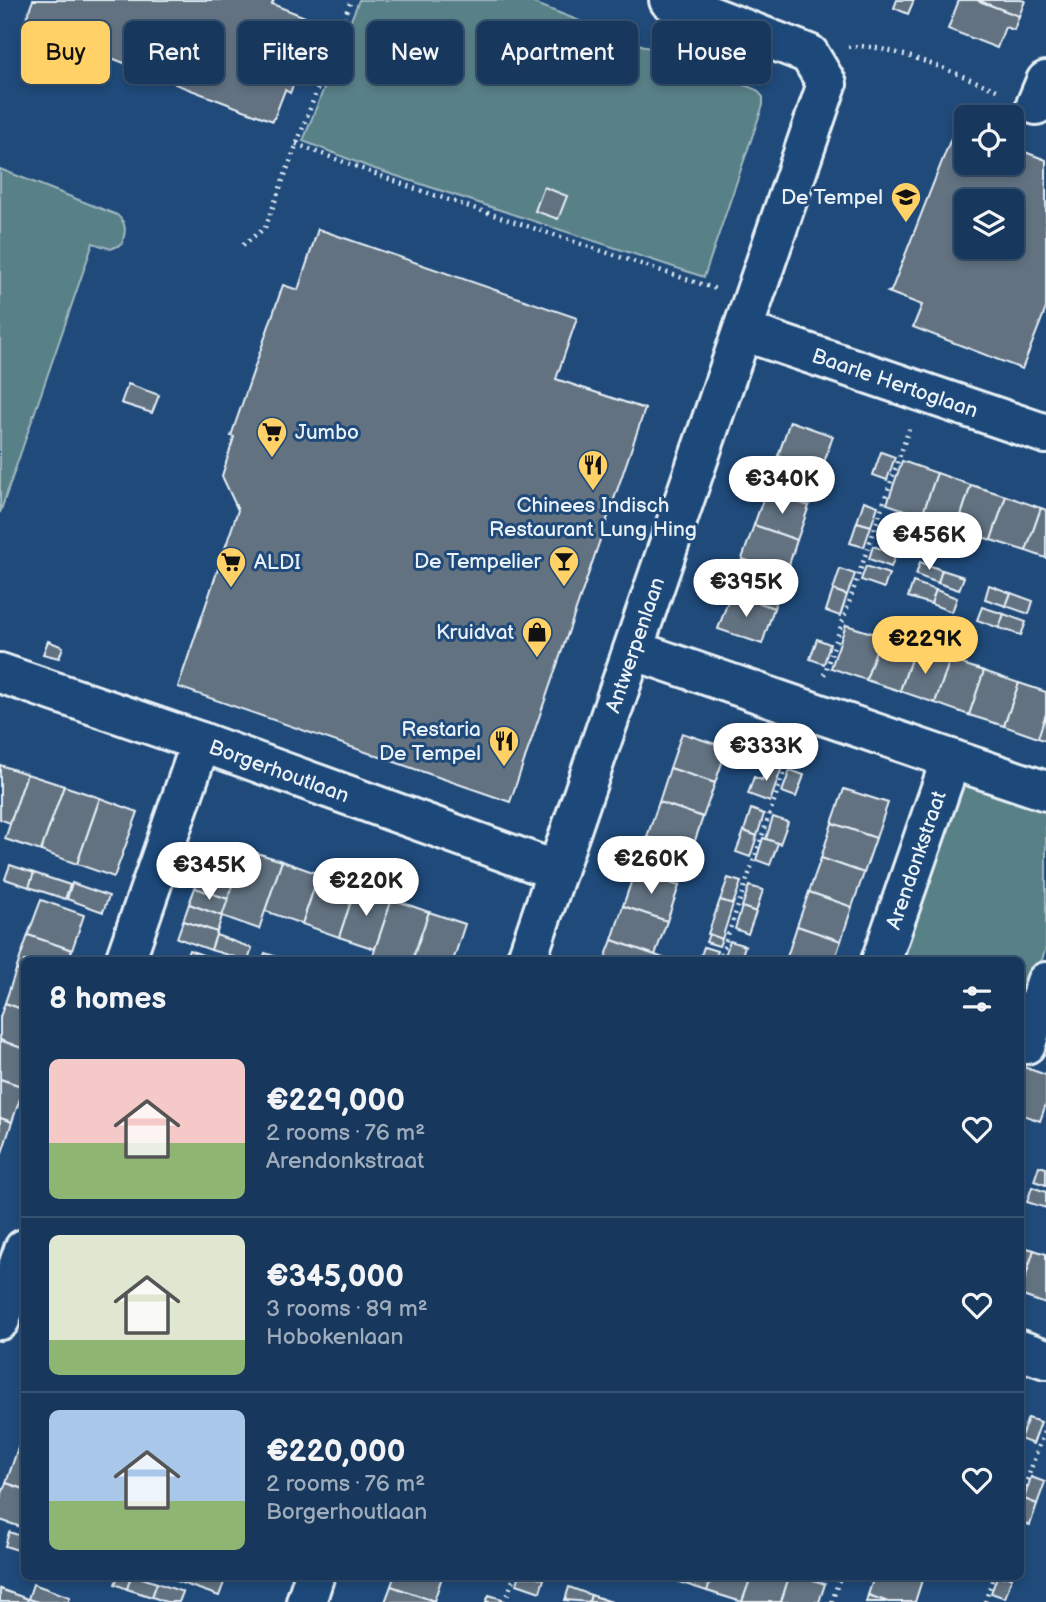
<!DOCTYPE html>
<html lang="en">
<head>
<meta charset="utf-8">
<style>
	:root { --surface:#17385c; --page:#203f62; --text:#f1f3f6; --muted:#9eacbb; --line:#365272; --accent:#ffd166 }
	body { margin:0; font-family:"Balsamiq Sans",sans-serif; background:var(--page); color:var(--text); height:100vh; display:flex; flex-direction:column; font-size:26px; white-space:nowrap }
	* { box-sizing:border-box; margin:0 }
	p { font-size:23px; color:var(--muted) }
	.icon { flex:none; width:38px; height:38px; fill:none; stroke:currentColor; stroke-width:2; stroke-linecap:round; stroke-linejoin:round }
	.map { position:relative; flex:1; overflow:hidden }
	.drawer { position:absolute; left:21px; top:957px; width:1003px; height:623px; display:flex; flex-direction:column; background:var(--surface); border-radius:10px; box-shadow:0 4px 10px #0003,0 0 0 2px var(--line) }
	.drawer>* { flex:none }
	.hud { position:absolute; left:21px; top:21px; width:1004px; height:63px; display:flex; gap:14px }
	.controls { position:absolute; left:954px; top:105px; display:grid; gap:14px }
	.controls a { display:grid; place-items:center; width:70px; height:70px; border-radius:10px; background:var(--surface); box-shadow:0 4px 10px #0003,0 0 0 2px var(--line); font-size:35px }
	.price { position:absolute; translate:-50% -60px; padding:0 16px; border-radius:24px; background:#fff; color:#222; font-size:23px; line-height:46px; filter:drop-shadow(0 2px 4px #0008) }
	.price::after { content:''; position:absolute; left:50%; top:42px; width:21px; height:16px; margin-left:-10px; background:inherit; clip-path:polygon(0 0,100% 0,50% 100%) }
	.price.on { background:var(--accent); color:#111 }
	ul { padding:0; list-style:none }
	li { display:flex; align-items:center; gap:21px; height:175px; padding:0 28px }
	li+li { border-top:2px solid var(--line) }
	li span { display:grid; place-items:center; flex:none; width:196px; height:140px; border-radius:10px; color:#555 }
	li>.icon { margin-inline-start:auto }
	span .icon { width:84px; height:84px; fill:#fffc; stroke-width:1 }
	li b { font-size:30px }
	h2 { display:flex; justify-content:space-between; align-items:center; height:84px; padding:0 28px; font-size:30px }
	.chip { padding:0 24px; border-radius:10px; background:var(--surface); box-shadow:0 4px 10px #0003,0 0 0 2px var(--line); font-size:24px; line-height:63px }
	.chip.on { background:var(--accent); color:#111 }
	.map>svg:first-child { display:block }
	.green { fill:#588087; stroke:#a0b8c0; stroke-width:2 }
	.building { fill:#627281; stroke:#e8f1f8; stroke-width:2; fill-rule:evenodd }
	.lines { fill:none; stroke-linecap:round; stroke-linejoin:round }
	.minor-casing { stroke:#e8f1f8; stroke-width:44 }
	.path { stroke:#e8f1f8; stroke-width:4.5; stroke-dasharray:2 5; stroke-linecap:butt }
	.minor { stroke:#1f4a7a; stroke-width:38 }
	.labels { text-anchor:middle; stroke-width:6; stroke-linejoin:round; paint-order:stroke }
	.poi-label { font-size:21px; fill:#e8f1f8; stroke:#1f4a7a; text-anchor:end }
	.street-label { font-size:21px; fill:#e8f1f8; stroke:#1f4a7a }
</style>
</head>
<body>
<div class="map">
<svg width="1046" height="1602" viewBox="0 0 1046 1602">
	<rect width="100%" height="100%" fill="#1f4a7a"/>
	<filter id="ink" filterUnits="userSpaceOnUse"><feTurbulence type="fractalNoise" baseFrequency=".0143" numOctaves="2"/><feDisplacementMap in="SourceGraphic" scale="14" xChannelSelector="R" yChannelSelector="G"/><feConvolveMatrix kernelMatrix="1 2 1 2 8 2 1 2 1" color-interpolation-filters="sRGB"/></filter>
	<g filter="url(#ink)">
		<g class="green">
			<path d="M 359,0 L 526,0 L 757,90 L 763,97 L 763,105 L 704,277 L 369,167 L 303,141 Z"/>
			<path d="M 0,169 L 117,215 C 127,223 126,231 122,244 L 111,249 L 93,243 L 0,513 Z"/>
			<path d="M 956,778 L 1046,805 L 1046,948 L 1020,1022 L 1020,961 L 890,961 Z"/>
		</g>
		<g class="building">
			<path d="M 33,0 L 274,0 L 272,4 L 318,22 L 290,93 L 285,90 L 273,121 L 175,84 L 176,81 L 163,71 L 164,69 L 145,61 L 142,70 L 24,24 Z"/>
			<path d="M 897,0 L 914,0 L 908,14 L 894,8 Z"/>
			<path d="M 959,0 L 977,0 L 1019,16 L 1014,30 L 1005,27 L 997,48 L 948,29 Z"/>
			<path d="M 977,0 L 1021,0 L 1025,1 L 1019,16 Z"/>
			<path d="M 954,120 L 966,125 L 966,163 L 1012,163 L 1012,149 L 1015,150 L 1017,145 L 1017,149 L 1046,160 L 1046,308 L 1022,369 L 913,327 L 922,305 L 888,292 L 891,291 L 957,123 ZM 966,201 L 1012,201 L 1012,247 L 966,247 Z"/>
			<path d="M 544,187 L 567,196 L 558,219 L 535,211 Z"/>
			<path d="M 318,229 L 577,318 L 556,379 L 645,409 L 510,802 L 178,687 L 238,510 L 222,476 L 234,437 L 231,436 L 283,285 L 298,290 Z"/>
			<path d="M 128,384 L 159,395 L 152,413 L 121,403 Z"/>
			<path d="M 790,421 L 833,436 L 821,471 L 778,456 Z"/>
			<path d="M 881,452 L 895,457 L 887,480 L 873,475 Z"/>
			<path d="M 778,456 L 821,471 L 809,506 L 766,491 Z"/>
			<path d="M 902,461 L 937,473 L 922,516 L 887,504 Z"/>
			<path d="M 937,473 L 971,485 L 957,528 L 922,516 Z"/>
			<path d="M 971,485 L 1006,496 L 991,540 L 957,528 Z"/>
			<path d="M 766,491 L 809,506 L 797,540 L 754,525 Z"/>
			<path d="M 1006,496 L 1041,508 L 1026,551 L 991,540 Z"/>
			<path d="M 864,501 L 878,506 L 871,526 L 857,522 Z"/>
			<path d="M 1041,508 L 1046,510 L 1046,558 L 1026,551 Z"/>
			<path d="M 857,522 L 871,526 L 864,547 L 850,543 Z"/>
			<path d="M 754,525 L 797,540 L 786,574 L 742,559 Z"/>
			<path d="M 873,546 L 896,554 L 891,567 L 869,559 Z"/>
			<path d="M 742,559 L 786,574 L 774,608 L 731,593 Z"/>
			<path d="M 920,562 L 942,570 L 938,583 L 916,575 Z"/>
			<path d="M 866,566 L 889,574 L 884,588 L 861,580 Z"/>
			<path d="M 840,569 L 855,574 L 847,595 L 833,590 Z"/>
			<path d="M 942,570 L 964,577 L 959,590 L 938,583 Z"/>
			<path d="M 913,582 L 936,590 L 931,604 L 908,597 Z"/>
			<path d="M 989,585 L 1011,593 L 1006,606 L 985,599 Z"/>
			<path d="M 833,590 L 847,595 L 840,616 L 826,611 Z"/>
			<path d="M 936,590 L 957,598 L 952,612 L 931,604 Z"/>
			<path d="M 731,593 L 774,608 L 762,644 L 718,629 Z"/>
			<path d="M 1011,593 L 1033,601 L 1029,614 L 1006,606 Z"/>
			<path d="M 982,607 L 1004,614 L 999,628 L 977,620 Z"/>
			<path d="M 1004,614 L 1026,622 L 1021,635 L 999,628 Z"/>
			<path d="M 846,625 L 881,636 L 866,680 L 831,668 Z"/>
			<path d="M 881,636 L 915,648 L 900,691 L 866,680 Z"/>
			<path d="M 817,639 L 830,644 L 824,664 L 810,659 Z"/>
			<path d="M 48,641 L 63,647 L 59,658 L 43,654 Z"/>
			<path d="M 915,648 L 950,660 L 935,703 L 900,691 Z"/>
			<path d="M 950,660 L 984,671 L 969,715 L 935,703 Z"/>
			<path d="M 984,671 L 1019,683 L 1004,726 L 969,715 Z"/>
			<path d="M 1019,683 L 1046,692 L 1046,714 L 1038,738 L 1004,726 Z"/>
			<path d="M 1046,714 L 1046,741 L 1038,738 Z"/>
			<path d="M 682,733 L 727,748 L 715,783 L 670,768 Z"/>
			<path d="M 769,763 L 782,767 L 770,802 L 748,794 L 754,777 L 762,780 Z"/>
			<path d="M 0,765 L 27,774 L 10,823 L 0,819 Z"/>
			<path d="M 670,768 L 715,783 L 703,817 L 659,802 Z"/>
			<path d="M 790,770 L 804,775 L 796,797 L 782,792 Z"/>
			<path d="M 27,774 L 64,786 L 41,851 L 5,839 Z"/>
			<path d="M 64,786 L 100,798 L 77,864 L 41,851 Z"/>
			<path d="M 844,789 L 888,803 L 876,838 L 832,823 Z"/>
			<path d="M 100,798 L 138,812 L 114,877 L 77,864 Z"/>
			<path d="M 659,802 L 703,817 L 691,852 L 647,837 Z"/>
			<path d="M 751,809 L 764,814 L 757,836 L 744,831 Z"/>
			<path d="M 773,817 L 788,822 L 780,844 L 766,839 Z"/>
			<path d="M 832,823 L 876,838 L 864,873 L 821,858 Z"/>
			<path d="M 744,831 L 757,836 L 750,857 L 736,852 Z"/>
			<path d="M 647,837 L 691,852 L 679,886 L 635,871 Z"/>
			<path d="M 763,838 L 778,843 L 770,865 L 756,860 Z"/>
			<path d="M 244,849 L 282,861 L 259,929 L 222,916 Z"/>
			<path d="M 821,858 L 864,873 L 852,907 L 809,892 Z"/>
			<path d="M 282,861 L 319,874 L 302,924 L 265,911 Z"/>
			<path d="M 10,865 L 34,873 L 29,887 L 5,879 Z"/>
			<path d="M 200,871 L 233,882 L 228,899 L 195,888 Z"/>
			<path d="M 635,871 L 679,886 L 667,921 L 623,906 Z"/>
			<path d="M 34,873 L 70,885 L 65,899 L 29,887 Z"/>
			<path d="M 319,874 L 356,887 L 339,937 L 302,924 Z"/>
			<path d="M 728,878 L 741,882 L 733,904 L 720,900 Z"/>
			<path d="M 72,883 L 109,896 L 103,912 L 67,899 Z"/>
			<path d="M 749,886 L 763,890 L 756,912 L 742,907 Z"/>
			<path d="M 356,887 L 392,899 L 375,949 L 339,937 Z"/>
			<path d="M 195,888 L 228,899 L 222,916 L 189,904 Z"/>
			<path d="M 809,892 L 852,907 L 841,941 L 797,926 Z"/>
			<path d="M 392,899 L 429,912 L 412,961 L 371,961 Z"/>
			<path d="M 41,900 L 84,915 L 72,950 L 28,935 Z"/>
			<path d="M 720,900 L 733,904 L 722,939 L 708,934 Z"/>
			<path d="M 189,904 L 222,916 L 217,932 L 183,921 Z"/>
			<path d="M 623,906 L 667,921 L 655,955 L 612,940 Z"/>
			<path d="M 742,907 L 756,912 L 748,934 L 735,929 Z"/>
			<path d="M 429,912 L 465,924 L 453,961 L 412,961 Z"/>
			<path d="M 183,921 L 217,932 L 211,950 L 177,938 Z"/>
			<path d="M 797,926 L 841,941 L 834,961 L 786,960 Z"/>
			<path d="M 709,934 L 722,939 L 719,946 L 706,942 Z"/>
			<path d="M 28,935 L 72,950 L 68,961 L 24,961 L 24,972 L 16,970 Z"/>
			<path d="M 216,935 L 252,948 L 248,961 L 211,950 Z"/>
			<path d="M 612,940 L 655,955 L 671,961 L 604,961 Z"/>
			<path d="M 730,941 L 745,946 L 740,961 L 723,961 Z"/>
			<path d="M 704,947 L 717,951 L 714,961 L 699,961 Z"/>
			<path d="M 189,950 L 219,961 L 185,961 Z"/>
			<path d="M 265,953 L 289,961 L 262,961 Z"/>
			<path d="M 16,970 L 24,972 L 24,1010 L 5,1003 Z"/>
			<path d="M 5,1003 L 24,1010 L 24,1049 L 0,1040 L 0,1017 Z"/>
			<path d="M 0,1040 L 24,1049 L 24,1087 L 0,1079 Z"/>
			<path d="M 1021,1066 L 1046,1075 L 1046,1104 L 1040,1121 L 1020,1114 Z"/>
			<path d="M 0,1079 L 24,1087 L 12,1122 L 0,1118 Z"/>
			<path d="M 0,1118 L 12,1122 L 1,1156 L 0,1155 Z"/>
			<path d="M 1039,1166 L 1046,1168 L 1046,1185 L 1034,1181 Z"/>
			<path d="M 1032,1187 L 1046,1192 L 1046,1208 L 1027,1202 Z"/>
			<path d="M 1020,1246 L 1034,1250 L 1020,1290 Z"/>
			<path d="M 1034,1250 L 1046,1254 L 1046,1304 L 1020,1295 Z"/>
			<path d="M 1028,1418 L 1041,1422 L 1033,1444 L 1020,1439 Z"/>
			<path d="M 24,1428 L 24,1451 L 18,1448 Z"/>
			<path d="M 18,1448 L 24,1451 L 24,1489 L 6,1483 Z"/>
			<path d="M 1031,1477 L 1045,1482 L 1037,1504 L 1024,1499 Z"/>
			<path d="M 6,1483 L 24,1489 L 24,1528 L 0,1520 L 0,1499 Z"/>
			<path d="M 1024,1499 L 1037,1504 L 1030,1525 L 1020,1522 L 1020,1509 Z"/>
			<path d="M 9,1532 L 24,1537 L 24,1552 L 5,1546 Z"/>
			<path d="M 118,1577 L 131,1577 L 127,1589 L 115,1584 Z"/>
			<path d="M 131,1577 L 139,1577 L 157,1583 L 152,1597 L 127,1589 Z"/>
			<path d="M 177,1577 L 226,1577 L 219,1596 L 176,1581 Z"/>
			<path d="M 394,1577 L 442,1577 L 434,1601 L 391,1586 Z"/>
			<path d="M 519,1577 L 537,1577 L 544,1579 L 540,1592 L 517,1584 Z"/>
			<path d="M 674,1577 L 712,1577 L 707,1591 L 673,1580 Z"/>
			<path d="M 712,1577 L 751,1577 L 742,1602 L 707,1591 Z"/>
			<path d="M 751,1577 L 789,1577 L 781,1602 L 742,1602 Z"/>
			<path d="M 789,1577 L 805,1577 L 825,1584 L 819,1602 L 781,1602 Z"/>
			<path d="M 874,1577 L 923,1577 L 915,1602 L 888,1602 L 868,1595 Z"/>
			<path d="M 997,1577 L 1012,1577 L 1005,1598 L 991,1593 Z"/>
			<path d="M 157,1583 L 183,1592 L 179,1602 L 166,1602 L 152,1597 Z"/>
			<path d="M 33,1584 L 70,1597 L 68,1602 L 38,1602 L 28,1599 Z"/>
			<path d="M 391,1586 L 434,1601 L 434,1602 L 385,1602 Z"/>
			<path d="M 569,1587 L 591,1595 L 589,1602 L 565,1600 Z"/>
			<path d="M 0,1589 L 28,1599 L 27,1602 L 0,1602 Z"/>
			<path d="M 489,1595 L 502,1599 L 502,1602 L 486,1602 Z"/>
			<path d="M 591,1595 L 612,1602 L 589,1602 Z"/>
			<path d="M 868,1595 L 885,1601 L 885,1602 L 866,1602 Z"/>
		</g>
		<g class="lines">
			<g class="minor-casing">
				<g id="minor">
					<path d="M 1036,105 L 1046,81"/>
					<path d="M 743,331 L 1046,434"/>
					<path d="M 633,650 L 951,759"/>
					<path d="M 0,673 L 201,742 L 557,871"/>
					<path d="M 125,961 L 201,742"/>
					<path d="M 526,961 L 827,84 L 809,54 L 669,0"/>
					<path d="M 881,961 L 951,759 L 1046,791"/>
					<path d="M 1020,1042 L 1026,1044 L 1046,982"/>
					<path d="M 0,1320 L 24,1249"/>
					<path d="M 1020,1350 L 1046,1359"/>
					<path d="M 306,1602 L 314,1577"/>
				</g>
			</g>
			<g class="path">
				<path d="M 848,47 C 883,40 964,77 999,91"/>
				<path d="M 296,144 L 413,188 L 716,289"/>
				<path d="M 243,245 L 265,228 L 351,0"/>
				<path d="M 824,675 L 909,429"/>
				<path d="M 719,961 L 793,746"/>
				<path d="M 1020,1500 L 1046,1426"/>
				<path d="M 505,1602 L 514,1577"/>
				<path d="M 832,1602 L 840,1577"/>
				<path d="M 985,1602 L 993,1577"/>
			</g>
			<use href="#minor" class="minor"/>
		</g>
	</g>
	<defs>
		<g id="school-pin" transform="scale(1.575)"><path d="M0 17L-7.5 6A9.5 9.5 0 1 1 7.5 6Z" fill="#ffd166" stroke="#1f4a7a"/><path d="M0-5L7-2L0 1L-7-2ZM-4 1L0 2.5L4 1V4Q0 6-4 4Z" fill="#111"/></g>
		<g id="supermarket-pin" transform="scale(1.575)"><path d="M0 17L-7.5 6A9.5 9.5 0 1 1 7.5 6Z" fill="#ffd166" stroke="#1f4a7a"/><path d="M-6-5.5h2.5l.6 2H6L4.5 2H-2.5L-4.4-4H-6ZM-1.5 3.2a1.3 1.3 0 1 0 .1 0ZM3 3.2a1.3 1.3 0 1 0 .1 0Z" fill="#111"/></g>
		<g id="restaurant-pin" transform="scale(1.575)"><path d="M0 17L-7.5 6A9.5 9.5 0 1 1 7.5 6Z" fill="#ffd166" stroke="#1f4a7a"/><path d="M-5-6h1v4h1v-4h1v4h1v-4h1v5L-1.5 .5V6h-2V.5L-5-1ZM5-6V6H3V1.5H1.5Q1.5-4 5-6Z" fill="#111"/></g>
		<g id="bar-pin" transform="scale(1.575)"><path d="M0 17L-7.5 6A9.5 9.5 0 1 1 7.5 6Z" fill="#ffd166" stroke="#1f4a7a"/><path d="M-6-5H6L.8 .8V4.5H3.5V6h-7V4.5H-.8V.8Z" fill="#111"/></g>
		<g id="shop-pin" transform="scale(1.575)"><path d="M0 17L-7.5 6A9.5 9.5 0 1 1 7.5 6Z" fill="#ffd166" stroke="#1f4a7a"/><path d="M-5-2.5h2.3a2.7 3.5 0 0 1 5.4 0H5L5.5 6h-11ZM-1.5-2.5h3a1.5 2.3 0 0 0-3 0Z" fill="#111"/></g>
	</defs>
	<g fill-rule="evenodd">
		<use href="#school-pin" x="906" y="197"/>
		<use href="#supermarket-pin" x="272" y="432"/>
		<use href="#restaurant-pin" x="593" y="465"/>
		<use href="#bar-pin" x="564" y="561"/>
		<use href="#supermarket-pin" x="231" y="562"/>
		<use href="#shop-pin" x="537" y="632"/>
		<use href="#restaurant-pin" x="504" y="741"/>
	</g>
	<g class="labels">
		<g class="poi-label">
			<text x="883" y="204">De Tempel</text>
			<text x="295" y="439" text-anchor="start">Jumbo</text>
			<text x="593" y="512" text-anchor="middle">Chinees Indisch<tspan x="593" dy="24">Restaurant Lung Hing</tspan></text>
			<text x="541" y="568">De Tempelier</text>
			<text x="254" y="569" text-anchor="start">ALDI</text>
			<text x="514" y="639">Kruidvat</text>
			<text x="481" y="736">Restaria<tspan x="481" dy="24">De Tempel</tspan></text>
		</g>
		<g class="street-label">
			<text transform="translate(895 383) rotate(19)" y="7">Baarle Hertoglaan</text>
			<text transform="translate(635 645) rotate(-71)" y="7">Antwerpenlaan</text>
			<text transform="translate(279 771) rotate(20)" y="7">Borgerhoutlaan</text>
			<text transform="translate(916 860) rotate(-71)" y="7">Arendonkstraat</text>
		</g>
	</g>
</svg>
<div class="controls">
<a><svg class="icon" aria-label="locate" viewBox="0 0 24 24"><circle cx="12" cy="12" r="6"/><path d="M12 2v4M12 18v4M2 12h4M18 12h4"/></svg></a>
<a><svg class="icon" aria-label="layers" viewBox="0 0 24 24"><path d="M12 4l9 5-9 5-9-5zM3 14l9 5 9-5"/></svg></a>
</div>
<b class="price" style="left:782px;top:516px">€340K</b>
<b class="price" style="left:929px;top:572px">€456K</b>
<b class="price" style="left:746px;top:619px">€395K</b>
<b class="price on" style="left:925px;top:676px">€229K</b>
<b class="price" style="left:766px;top:783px">€333K</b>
<b class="price" style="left:651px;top:896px">€260K</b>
<b class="price" style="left:209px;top:902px">€345K</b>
<b class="price" style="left:366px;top:918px">€220K</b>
<div class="hud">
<a class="chip on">Buy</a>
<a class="chip">Rent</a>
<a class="chip">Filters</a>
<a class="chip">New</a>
<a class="chip">Apartment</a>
<a class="chip">House</a>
</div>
<section class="drawer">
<h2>8 homes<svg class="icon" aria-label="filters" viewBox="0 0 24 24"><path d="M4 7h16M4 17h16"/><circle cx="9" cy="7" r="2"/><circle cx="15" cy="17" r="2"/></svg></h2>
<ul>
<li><span style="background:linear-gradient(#f6c9c9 60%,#8fb573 0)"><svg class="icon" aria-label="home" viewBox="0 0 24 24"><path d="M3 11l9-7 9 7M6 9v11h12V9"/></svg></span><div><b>€229,000</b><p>2 rooms · 76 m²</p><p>Arendonkstraat</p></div><svg class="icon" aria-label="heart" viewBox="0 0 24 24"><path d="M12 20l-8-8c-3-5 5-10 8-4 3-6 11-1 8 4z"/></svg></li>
<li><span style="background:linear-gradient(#dfe7d0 75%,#8fb573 0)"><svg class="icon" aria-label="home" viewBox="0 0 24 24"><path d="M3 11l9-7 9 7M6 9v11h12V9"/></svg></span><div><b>€345,000</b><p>3 rooms · 89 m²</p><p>Hobokenlaan</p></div><svg class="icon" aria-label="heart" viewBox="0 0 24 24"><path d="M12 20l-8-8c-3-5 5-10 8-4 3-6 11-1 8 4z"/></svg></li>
<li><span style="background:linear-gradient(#a9c7e8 65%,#8fb573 0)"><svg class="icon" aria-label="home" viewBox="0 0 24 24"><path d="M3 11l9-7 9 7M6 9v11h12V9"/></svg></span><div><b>€220,000</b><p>2 rooms · 76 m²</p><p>Borgerhoutlaan</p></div><svg class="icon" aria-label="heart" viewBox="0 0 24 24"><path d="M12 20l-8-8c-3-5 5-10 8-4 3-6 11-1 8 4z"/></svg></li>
</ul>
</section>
</div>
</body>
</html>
